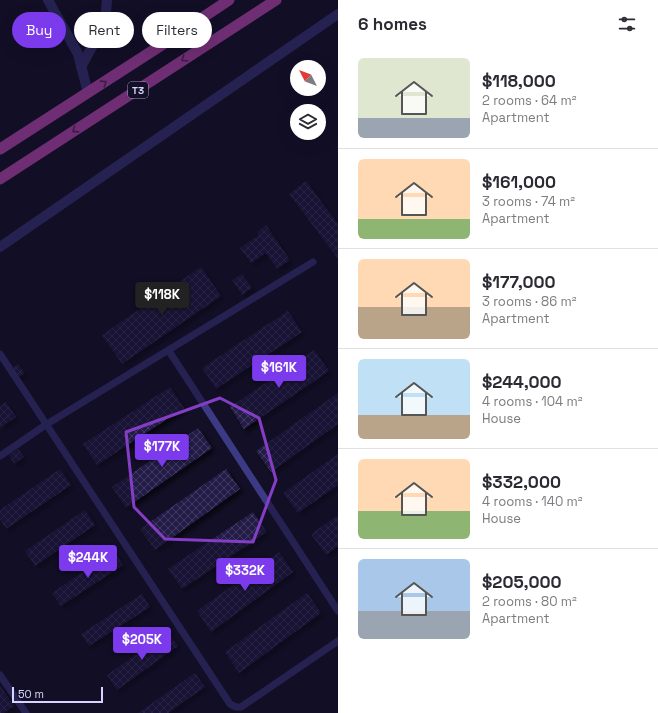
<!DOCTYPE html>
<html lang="en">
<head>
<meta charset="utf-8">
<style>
	:root { --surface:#fff; --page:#f2f2f3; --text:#2b2b33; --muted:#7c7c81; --line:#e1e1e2; --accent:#7c3aed }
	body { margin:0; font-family:"Space Grotesk",sans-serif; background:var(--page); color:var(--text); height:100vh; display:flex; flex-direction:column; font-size:15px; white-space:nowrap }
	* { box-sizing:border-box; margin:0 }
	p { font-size:13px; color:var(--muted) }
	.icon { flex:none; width:22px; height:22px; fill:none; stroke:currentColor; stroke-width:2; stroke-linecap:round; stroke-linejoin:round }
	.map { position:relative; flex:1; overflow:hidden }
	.details { display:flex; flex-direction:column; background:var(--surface); width:320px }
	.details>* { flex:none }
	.banner { position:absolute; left:12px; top:12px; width:266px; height:36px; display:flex; gap:8px }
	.needle { width:26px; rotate:312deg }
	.fabs { position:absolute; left:290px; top:60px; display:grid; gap:8px }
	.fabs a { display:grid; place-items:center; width:36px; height:36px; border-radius:50%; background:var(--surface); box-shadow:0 4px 16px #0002; font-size:20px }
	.scale { position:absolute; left:12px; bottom:10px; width:91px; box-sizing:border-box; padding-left:4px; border:2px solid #d9d4ff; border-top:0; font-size:11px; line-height:14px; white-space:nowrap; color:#d9d4ff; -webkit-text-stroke:3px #130f26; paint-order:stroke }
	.price { position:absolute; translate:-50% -34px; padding:0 9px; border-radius:4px; background:var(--accent); color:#fff; font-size:13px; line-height:26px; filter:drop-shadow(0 1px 2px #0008) }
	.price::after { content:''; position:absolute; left:50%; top:24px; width:12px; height:9px; margin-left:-6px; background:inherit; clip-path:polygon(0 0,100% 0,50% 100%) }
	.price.selected { background:#222; color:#fff }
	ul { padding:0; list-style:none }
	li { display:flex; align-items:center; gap:12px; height:100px; padding:0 20px }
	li+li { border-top:1px solid var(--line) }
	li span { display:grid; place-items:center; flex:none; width:112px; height:80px; border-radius:6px; color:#555 }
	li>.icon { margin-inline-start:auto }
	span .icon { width:48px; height:48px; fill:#fffc; stroke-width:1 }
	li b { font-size:17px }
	h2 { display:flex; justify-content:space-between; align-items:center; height:48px; padding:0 20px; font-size:17px }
	.chip { padding:0 14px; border-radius:18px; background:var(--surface); box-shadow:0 4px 16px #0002; font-size:14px; line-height:36px }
	.chip.selected { background:var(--accent); color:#fff }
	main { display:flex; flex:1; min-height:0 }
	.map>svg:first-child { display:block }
	.building { fill:url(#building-cross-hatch); filter:url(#shadow) }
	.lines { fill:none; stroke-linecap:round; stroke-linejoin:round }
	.service { stroke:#3d3a85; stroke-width:7 }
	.minor { stroke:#3d3a85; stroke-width:10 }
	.trunk { stroke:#e055d1; stroke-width:11 }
	.oneway { stroke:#6f2e73 }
	.marked { fill:none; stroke:#843dc5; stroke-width:3; stroke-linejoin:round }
	.labels { text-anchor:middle; stroke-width:3.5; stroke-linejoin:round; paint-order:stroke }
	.shield { fill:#130f26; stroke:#9e99be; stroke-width:1 }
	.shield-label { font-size:10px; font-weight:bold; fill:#d9d4ff }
</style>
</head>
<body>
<main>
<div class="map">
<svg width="338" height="713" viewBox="0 0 338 713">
	<defs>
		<pattern id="building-cross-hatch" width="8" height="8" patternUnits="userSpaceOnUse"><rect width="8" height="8" fill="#241b47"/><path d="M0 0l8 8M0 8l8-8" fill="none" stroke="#433b63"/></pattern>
		<filter id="shadow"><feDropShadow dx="3.5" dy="3.5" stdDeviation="2" flood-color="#0009"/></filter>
	</defs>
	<rect width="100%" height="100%" fill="#130f26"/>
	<g class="building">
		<path d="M 306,181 L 338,224 L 338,259 L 289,194 Z"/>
		<path d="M 266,225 L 290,260 L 277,269 L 266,253 L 251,263 L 240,248 L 259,235 L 257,232 Z"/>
		<path d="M 201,267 L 221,296 L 122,364 L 102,335 Z"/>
		<path d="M 242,274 L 252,288 L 242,295 L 232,280 Z"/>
		<path d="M 288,311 L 302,332 L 216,389 L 202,368 Z"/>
		<path d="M 314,350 L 329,371 L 244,429 L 230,407 Z"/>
		<path d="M 18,364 L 25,373 L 15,380 L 8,371 Z"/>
		<path d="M 170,387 L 184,408 L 97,465 L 83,444 Z"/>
		<path d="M 338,393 L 338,424 L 271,472 L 256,451 Z"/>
		<path d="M 6,402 L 16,417 L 0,428 L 0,406 Z"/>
		<path d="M 198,428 L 212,448 L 126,508 L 112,487 Z"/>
		<path d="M 18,449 L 24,457 L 14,464 L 9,455 Z"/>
		<path d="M 338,454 L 338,485 L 298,513 L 283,493 Z"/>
		<path d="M 60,469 L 71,485 L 6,529 L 0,519 L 0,510 Z"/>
		<path d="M 226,469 L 240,489 L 155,550 L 140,529 Z"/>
		<path d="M 85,510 L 95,525 L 35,566 L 25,551 Z"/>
		<path d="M 253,512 L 267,532 L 182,589 L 168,569 Z"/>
		<path d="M 338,515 L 338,546 L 326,555 L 311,534 Z"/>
		<path d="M 114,551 L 123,565 L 61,606 L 52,593 Z"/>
		<path d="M 279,552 L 293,572 L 211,632 L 197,611 Z"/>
		<path d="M 307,593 L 321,613 L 239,673 L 225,652 Z"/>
		<path d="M 142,594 L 150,607 L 89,646 L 81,634 Z"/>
		<path d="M 168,632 L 178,646 L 117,690 L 107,675 Z"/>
		<path d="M 195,673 L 205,687 L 168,713 L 138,713 Z"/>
		<path d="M 0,686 L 14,706 L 4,713 L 0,713 Z"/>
	</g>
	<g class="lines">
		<g class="service">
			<path d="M 169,351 L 338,611"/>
			<path d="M 0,354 L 230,704 L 236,707 L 241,707 L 338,641"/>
			<path d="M 0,456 L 47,424 L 313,262"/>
			<path d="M 0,675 L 26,713"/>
		</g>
		<g class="minor">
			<path d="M 48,0 L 78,54 L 88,93"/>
			<path d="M 81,67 L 105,23 L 107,0"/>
			<path d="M 0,247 L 338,14"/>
		</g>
		<g class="trunk">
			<path d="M 0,149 L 157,48 L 229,0"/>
			<path d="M 0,179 L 276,0"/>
		</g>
	</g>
	<defs><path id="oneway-chevron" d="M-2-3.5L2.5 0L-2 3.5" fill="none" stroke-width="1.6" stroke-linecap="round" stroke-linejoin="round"/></defs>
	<g class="oneway">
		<use href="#oneway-chevron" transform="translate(184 59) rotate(147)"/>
		<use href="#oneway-chevron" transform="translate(104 83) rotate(-33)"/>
		<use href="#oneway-chevron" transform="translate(75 130) rotate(147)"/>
	</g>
	<path d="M0 0H338V713H0ZM 220,398 L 259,418 L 276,480 L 253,542 L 165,539 L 134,507 L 126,432 Z" fill="#130f26" fill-opacity=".55" fill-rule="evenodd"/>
	<path class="marked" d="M 220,398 L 259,418 L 276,480 L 253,542 L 165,539 L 134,507 L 126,432 Z"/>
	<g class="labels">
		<rect class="shield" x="128" y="82" width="20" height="16" rx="3"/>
		<g class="shield-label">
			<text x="138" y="94">T3</text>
		</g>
	</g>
</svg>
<div class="fabs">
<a><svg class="needle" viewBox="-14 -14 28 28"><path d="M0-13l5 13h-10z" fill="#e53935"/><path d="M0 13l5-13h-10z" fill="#7c7c81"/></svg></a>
<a><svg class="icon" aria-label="layers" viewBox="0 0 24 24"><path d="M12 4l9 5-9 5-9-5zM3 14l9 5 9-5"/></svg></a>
</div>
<div class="scale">50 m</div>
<b class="price selected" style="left:162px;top:316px">$118K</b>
<b class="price" style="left:279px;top:389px">$161K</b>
<b class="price" style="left:162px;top:468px">$177K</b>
<b class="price" style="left:88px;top:579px">$244K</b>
<b class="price" style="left:245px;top:592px">$332K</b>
<b class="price" style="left:142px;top:661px">$205K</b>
<div class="banner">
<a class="chip selected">Buy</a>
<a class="chip">Rent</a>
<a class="chip">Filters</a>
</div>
</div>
<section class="details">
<h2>6 homes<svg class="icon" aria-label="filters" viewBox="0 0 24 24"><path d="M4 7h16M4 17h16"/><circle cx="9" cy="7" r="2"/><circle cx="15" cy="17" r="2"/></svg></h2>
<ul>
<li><span style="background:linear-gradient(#dfe7d0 75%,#9aa5b1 0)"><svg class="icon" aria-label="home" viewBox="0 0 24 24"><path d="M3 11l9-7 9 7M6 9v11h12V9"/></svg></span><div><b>$118,000</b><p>2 rooms · 64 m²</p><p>Apartment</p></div></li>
<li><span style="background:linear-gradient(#ffd9b3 75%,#8fb573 0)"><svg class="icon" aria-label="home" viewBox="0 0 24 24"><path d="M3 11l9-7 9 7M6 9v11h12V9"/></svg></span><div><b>$161,000</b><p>3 rooms · 74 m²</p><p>Apartment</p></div></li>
<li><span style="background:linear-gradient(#ffd9b3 60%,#b9a48a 0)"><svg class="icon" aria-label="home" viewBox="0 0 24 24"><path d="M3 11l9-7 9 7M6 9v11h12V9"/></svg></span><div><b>$177,000</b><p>3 rooms · 86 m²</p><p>Apartment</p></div></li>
<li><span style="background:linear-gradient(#bfe0f5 70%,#b9a48a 0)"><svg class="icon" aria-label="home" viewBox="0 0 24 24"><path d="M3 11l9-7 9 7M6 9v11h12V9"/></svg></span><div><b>$244,000</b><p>4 rooms · 104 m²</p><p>House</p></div></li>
<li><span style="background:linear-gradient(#ffd9b3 65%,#8fb573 0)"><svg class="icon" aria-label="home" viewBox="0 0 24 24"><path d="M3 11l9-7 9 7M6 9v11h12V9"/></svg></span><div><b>$332,000</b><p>4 rooms · 140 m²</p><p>House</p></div></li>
<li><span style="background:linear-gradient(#a9c7e8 65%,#9aa5b1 0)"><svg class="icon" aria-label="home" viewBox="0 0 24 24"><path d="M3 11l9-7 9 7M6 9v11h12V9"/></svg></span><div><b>$205,000</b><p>2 rooms · 80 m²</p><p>Apartment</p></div></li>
</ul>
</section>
</main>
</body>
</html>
